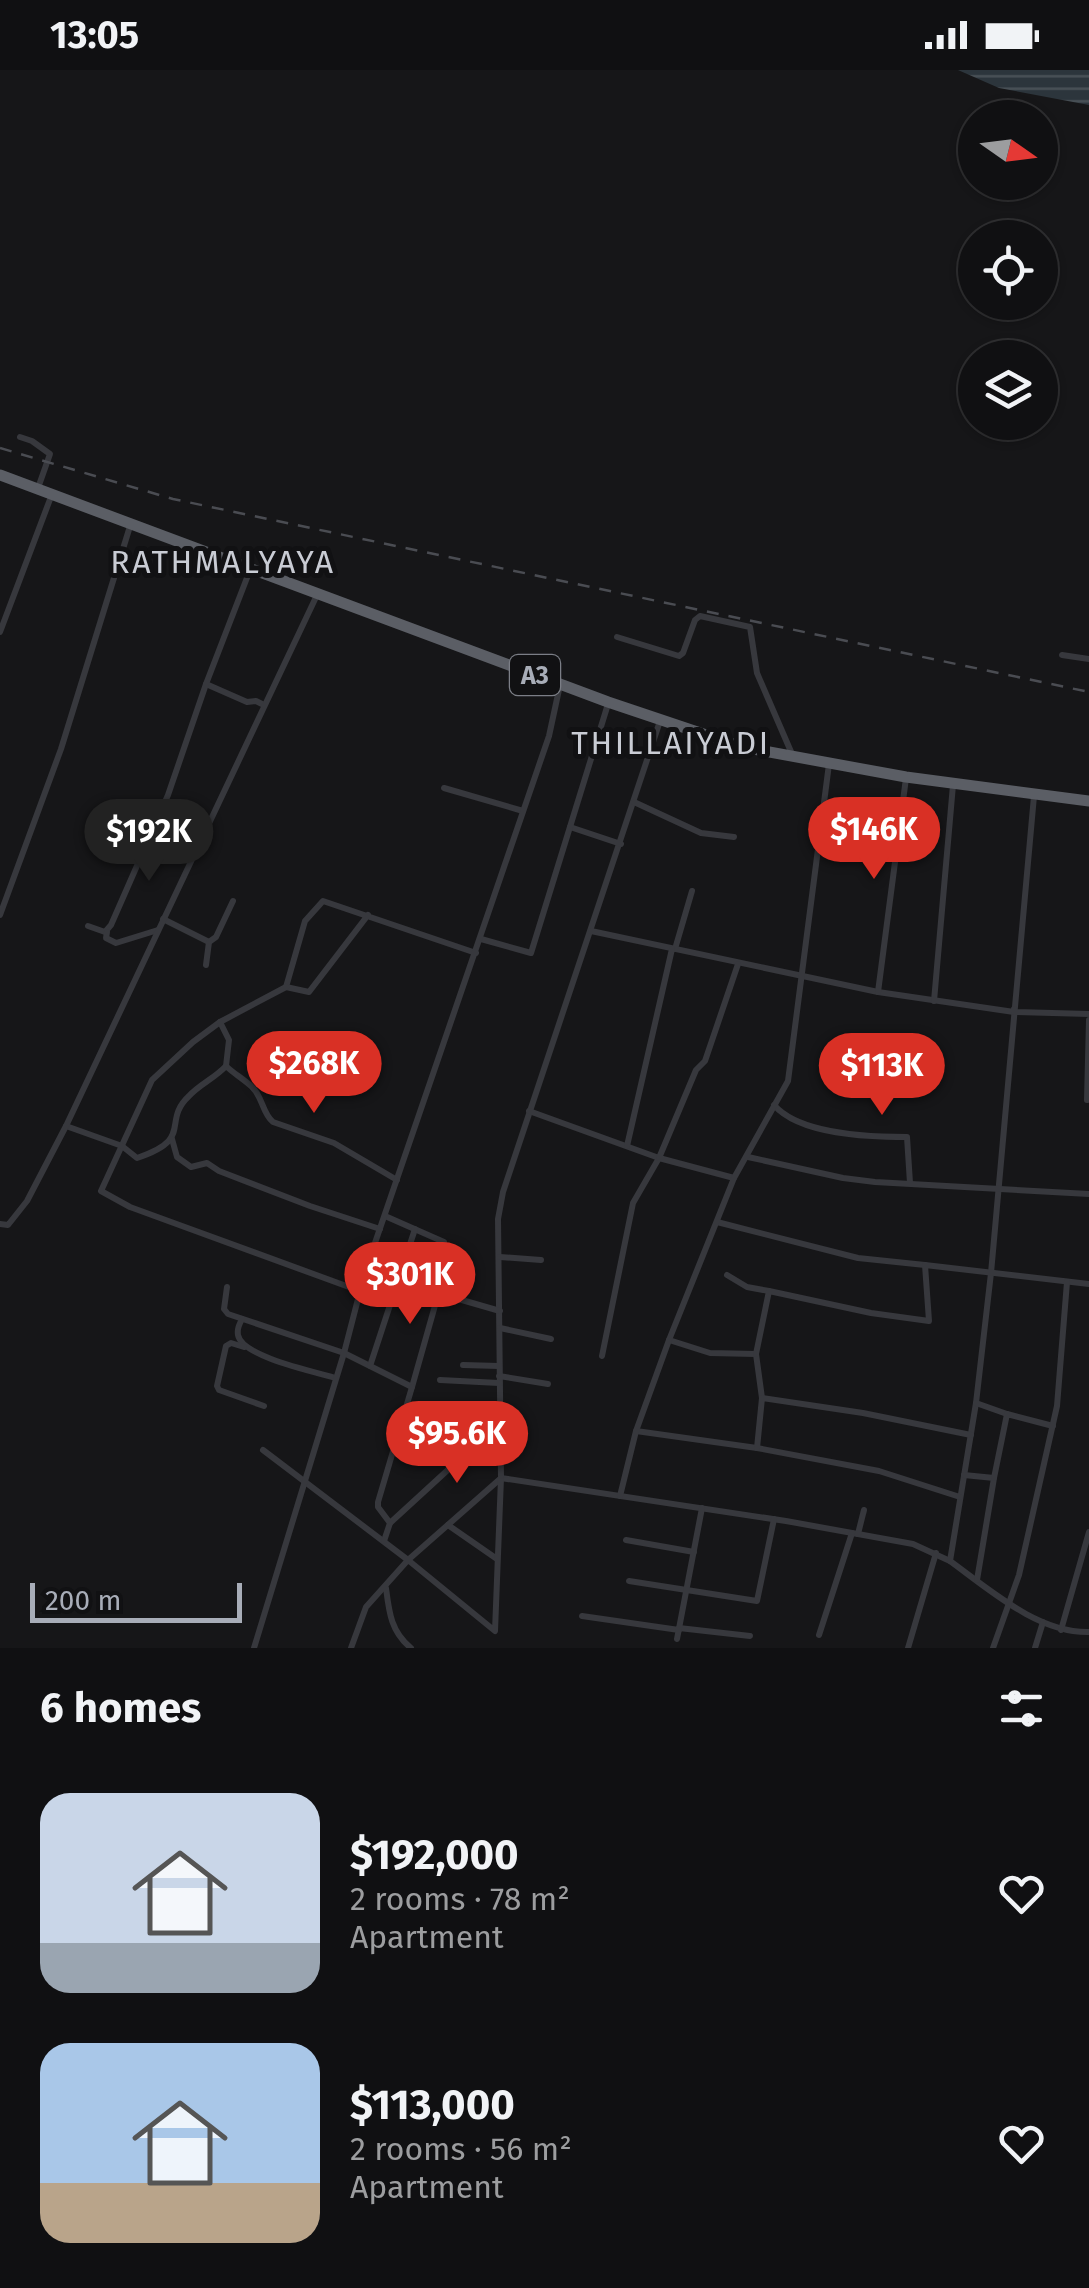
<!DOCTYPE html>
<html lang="en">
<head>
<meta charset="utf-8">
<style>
	:root { --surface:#101012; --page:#19191b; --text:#f1f3f6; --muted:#9c9d9f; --line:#303032; --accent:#d93025 }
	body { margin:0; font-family:"Fira Sans",sans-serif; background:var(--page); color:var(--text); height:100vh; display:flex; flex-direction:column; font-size:38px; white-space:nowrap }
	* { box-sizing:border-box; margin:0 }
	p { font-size:32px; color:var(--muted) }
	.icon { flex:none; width:55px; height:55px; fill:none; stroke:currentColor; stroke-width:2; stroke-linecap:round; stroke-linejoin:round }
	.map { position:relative; height:1578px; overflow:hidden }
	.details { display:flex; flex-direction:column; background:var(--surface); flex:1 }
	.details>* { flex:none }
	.needle { width:65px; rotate:104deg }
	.controls { position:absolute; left:958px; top:30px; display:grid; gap:20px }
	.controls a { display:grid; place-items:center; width:100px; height:100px; border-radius:50%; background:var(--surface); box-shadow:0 2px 8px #0004,0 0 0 2px var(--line); font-size:50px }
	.scale { position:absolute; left:30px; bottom:25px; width:212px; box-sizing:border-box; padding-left:10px; border:5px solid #a8adb8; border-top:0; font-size:28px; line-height:35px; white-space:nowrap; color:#a8adb8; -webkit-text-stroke:8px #111113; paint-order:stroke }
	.price { position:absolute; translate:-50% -85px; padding:0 22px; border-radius:35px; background:var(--accent); color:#fff; font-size:32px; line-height:65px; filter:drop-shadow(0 2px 5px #0008) }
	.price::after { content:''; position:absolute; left:50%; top:60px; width:30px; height:22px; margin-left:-15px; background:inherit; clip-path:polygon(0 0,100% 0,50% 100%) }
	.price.current { background:#222; color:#fff }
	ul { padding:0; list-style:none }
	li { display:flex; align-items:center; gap:30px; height:250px; padding:0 40px }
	li span { display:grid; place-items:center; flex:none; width:280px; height:200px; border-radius:30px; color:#555 }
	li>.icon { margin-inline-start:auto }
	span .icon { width:120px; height:120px; fill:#fffc; stroke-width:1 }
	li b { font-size:42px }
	h2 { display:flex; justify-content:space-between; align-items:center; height:120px; padding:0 40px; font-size:42px }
	.status { display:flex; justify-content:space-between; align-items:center; height:70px; padding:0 50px; background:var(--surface); direction:ltr }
	.status svg { height:28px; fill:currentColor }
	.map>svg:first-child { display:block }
	.water { fill:url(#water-rules) }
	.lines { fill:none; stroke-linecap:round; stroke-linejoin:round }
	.minor { stroke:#37383d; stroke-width:6 }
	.trunk { stroke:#5b5e65; stroke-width:11 }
	.rail { stroke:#4a4c52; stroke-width:2.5; stroke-dasharray:12 10; stroke-linecap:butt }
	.labels { text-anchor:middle; stroke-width:10; stroke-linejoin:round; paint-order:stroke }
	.shield { fill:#111113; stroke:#7b7e86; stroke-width:2.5 }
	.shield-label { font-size:25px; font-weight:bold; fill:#a8adb8 }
	.quarter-label { font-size:32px; letter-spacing:2.5px; fill:#c9ccd4; stroke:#111113 }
</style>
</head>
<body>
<div class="status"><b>13:05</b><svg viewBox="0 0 49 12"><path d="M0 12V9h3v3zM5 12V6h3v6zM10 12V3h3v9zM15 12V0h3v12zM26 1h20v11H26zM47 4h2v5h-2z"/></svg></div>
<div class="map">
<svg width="1089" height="1578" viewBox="0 0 1089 1578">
	<defs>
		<pattern id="water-rules" width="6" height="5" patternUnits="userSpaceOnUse" patternTransform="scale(2.5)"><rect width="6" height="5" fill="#2c353c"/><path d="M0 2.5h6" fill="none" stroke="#485056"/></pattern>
	</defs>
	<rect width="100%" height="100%" fill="#161618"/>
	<path class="water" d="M 958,0 L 1089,0 L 1089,35 L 999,18 Z"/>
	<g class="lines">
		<g class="minor">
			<path d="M 20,367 L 32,371 L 50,384 L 38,418"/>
			<path d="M 0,562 L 52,424"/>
			<path d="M 617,567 L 679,586 L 683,583 L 695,550 L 700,546 L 750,557 L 757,603 L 792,684"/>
			<path d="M 1062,585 L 1089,589"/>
			<path d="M 206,614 L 247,632 L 256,631 L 264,635"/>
			<path d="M 660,651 L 503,1122 L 498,1149 L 501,1408 L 786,1451 L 913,1474 L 950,1491"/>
			<path d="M 444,718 L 523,741"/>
			<path d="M 1034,726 L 991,1203 L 976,1333 L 950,1491 C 990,1520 1038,1563 1089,1562"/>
			<path d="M 634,732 L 701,763 L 734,767"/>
			<path d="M 570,757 L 621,774"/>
			<path d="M 0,845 L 61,679 L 131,453"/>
			<path d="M 368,845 L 309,922 L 286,917 L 305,851 L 323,831 L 476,883"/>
			<path d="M 163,849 L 209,872"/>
			<path d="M 88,856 L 105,862 L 111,855 L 168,725 L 206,614 L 250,500"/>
			<path d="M 591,861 L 878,922 L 1014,942"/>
			<path d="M 107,862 L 106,868 L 116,873 L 158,860"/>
			<path d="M 481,869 L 531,883 L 608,634"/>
			<path d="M 675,879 L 692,821"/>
			<path d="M 206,895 L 209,872 L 216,867 L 233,831"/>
			<path d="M 286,917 L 220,952 L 193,972 L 152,1010 L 101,1121 L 130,1137 L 360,1221"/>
			<path d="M 878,922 L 906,708"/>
			<path d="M 934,931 L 953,715"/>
			<path d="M 1014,939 L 1014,942 L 1089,944"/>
			<path d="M 226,996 C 234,1004 244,1009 252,1017 C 263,1027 262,1043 273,1052 L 334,1073 L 397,1110"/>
			<path d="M 1087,1030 L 1089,950"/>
			<path d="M 774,1035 C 800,1065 869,1067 907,1067 L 910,1113"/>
			<path d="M 529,1041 L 659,1088 L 633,1133 L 602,1286"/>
			<path d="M 66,1056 L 122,1076 L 137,1088 C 195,1069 161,1052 189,1026 C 200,1014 215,1008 226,996 L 229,970 L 220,952"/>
			<path d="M 172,1069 L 177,1087 L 191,1097 L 207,1093 L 219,1101 L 310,1136 L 380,1159"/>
			<path d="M 627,1076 L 672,879"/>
			<path d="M 748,1087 L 843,1108 L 875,1112 L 1089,1124"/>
			<path d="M 734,1108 L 659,1088 L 696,1000 L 705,991 L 738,894"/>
			<path d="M 717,1152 L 858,1188 L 925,1195"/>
			<path d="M 0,1154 L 8,1155 L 27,1131 L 66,1056 L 317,525"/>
			<path d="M 500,1187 L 541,1190"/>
			<path d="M 365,1202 L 500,1241"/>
			<path d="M 727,1205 L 747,1217 L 769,1221"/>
			<path d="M 227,1217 L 224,1239 L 228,1244 L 344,1283 L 412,1317 L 438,1225 L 444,1172 L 385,1146"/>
			<path d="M 242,1249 C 239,1255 237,1259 238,1265 C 242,1287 316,1302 336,1308"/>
			<path d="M 500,1258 L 551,1269"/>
			<path d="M 669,1270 L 710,1283 L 756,1284 L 762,1328"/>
			<path d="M 244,1277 L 231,1273 L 226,1276 L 217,1316 L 219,1320 L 264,1336"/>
			<path d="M 756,1284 L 769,1221 L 871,1243 L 929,1251 L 925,1195 L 1089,1214"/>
			<path d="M 463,1295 L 499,1296"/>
			<path d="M 370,1296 L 415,1159"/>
			<path d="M 499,1306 L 548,1314"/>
			<path d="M 440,1310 L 499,1313"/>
			<path d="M 976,1333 L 1007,1344"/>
			<path d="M 452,1348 L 499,1337"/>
			<path d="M 636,1361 L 757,1378 L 879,1401 L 960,1427"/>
			<path d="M 757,1378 L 762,1328 L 863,1343 L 971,1365"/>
			<path d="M 263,1380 L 408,1490 L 500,1409"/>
			<path d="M 964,1405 L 994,1408 L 977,1510"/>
			<path d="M 994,1408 L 1007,1344 L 1053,1356"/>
			<path d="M 620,1426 L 636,1361 L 669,1270 L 734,1108 L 788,1011 L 829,694"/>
			<path d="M 390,1453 L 499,1353"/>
			<path d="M 448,1455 L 497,1489"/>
			<path d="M 858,1464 L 864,1440"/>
			<path d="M 626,1470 L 694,1482"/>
			<path d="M 384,1471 L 390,1453 L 378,1437 L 378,1432 L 412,1317"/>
			<path d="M 629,1511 L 757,1531 L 774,1449"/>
			<path d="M 386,1518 C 389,1542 391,1562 411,1578"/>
			<path d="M 582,1546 L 679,1560"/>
			<path d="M 679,1558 L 750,1566"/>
			<path d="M 1061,1560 L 1089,1462"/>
			<path d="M 819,1565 L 852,1463"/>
			<path d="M 677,1569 L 702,1438"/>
			<path d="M 254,1578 L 344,1283 L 365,1202 L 549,666 L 560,615"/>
			<path d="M 351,1578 L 366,1537 L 408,1490 L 495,1561 L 501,1408"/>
			<path d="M 908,1578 L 936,1483"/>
			<path d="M 993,1578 L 1019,1505 L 1057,1336 L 1067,1212"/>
			<path d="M 1035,1578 L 1043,1552"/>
		</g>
		<path class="trunk" d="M 0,405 L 608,632 L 742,677 L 906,707 L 1089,731"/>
		<path class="rail" d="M 0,378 L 173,429 L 1089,622"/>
	</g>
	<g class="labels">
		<rect class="shield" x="510" y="585" width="50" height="40" rx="8"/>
		<g class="shield-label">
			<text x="535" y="614">A3</text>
		</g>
		<g class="quarter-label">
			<text x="223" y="503">RATHMALYAYA</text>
			<text x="671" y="684">THILLAIYADI</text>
		</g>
	</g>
</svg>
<div class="controls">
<a><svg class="needle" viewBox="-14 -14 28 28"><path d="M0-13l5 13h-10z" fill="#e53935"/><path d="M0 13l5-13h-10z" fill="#9c9d9f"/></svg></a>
<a><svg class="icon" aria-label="locate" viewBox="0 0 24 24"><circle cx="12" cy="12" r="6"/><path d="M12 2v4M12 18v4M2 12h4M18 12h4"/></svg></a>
<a><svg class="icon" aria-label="layers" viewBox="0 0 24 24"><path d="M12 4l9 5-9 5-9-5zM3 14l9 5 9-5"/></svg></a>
</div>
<div class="scale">200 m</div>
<b class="price" style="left:874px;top:812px">$146K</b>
<b class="price current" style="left:149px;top:814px">$192K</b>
<b class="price" style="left:314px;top:1046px">$268K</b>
<b class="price" style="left:882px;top:1048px">$113K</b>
<b class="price" style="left:410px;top:1257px">$301K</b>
<b class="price" style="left:457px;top:1416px">$95.6K</b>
</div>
<section class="details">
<h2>6 homes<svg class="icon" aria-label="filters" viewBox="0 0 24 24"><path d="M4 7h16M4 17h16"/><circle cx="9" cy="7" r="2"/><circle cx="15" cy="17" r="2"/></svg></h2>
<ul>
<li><span style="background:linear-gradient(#c9d6e8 75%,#9aa5b1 0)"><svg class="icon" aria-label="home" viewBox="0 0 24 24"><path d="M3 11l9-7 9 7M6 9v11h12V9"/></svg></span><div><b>$192,000</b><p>2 rooms · 78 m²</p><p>Apartment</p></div><svg class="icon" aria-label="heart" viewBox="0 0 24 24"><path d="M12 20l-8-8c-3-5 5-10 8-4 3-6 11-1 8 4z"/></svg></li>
<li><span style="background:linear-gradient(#a9c7e8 70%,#b9a48a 0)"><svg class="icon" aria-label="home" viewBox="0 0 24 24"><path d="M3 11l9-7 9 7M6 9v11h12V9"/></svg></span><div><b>$113,000</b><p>2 rooms · 56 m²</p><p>Apartment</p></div><svg class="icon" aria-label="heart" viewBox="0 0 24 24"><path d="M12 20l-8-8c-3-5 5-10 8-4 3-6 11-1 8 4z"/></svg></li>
</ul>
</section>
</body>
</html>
